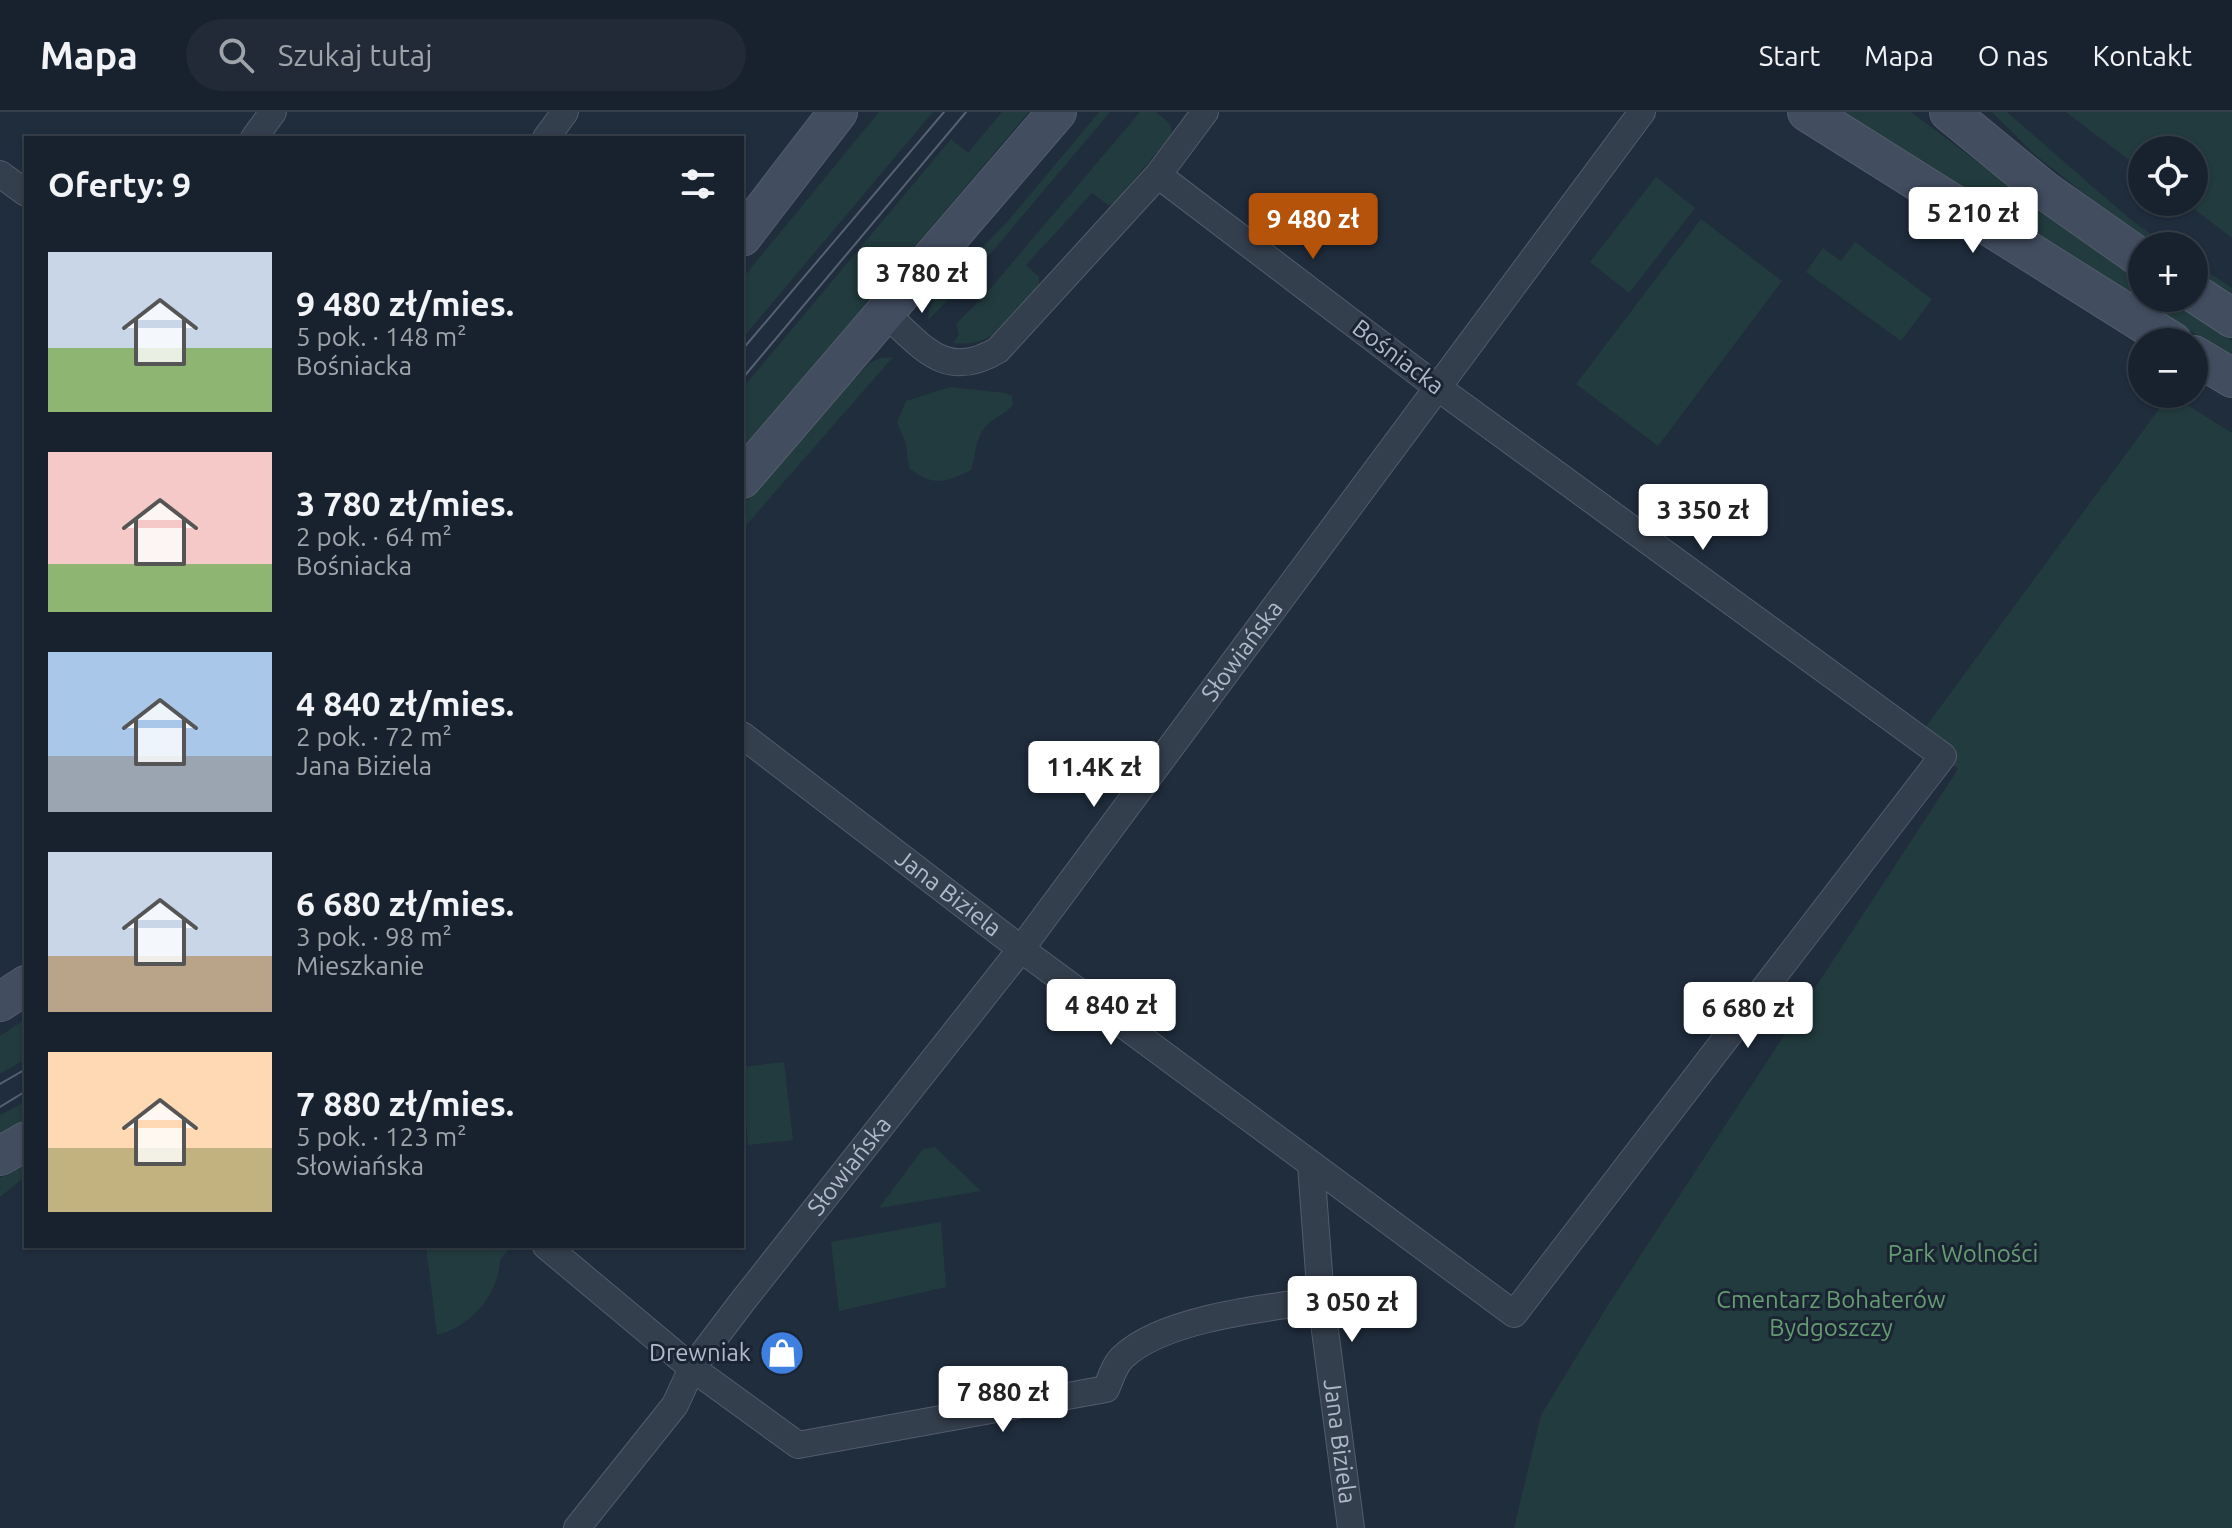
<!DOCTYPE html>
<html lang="pl">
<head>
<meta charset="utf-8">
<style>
	:root { --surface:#18222e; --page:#212a36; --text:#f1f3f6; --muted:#9fa4aa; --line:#363f4a; --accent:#b45309 }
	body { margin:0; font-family:Ubuntu,sans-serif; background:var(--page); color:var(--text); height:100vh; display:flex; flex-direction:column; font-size:30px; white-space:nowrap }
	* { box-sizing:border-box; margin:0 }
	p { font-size:26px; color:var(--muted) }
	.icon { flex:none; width:44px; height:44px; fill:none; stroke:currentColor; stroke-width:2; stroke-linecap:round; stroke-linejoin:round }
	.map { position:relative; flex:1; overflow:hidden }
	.panel { position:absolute; left:24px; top:24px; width:720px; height:1112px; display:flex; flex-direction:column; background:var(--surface); border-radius:0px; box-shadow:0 2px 6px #0004,0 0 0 2px var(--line) }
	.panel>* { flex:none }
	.fabs { position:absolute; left:2128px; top:24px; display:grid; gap:16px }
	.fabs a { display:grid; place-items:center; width:80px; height:80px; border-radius:50%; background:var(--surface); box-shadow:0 2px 6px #0004,0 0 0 2px var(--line); font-size:40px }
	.price { position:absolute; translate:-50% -68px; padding:0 18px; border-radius:8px; background:#fff; color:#222; font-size:26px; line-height:52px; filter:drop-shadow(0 2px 4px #0008) }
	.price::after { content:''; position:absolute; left:50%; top:48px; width:24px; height:18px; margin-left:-12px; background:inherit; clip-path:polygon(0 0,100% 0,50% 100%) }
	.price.selected { background:var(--accent); color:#fff }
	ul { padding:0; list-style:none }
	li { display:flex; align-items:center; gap:24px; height:200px; padding:0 24px }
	li span { display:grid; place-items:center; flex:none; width:224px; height:160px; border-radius:0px; color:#555 }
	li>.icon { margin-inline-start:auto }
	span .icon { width:96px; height:96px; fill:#fffc; stroke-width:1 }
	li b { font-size:34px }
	h2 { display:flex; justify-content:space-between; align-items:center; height:96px; padding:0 24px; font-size:34px }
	header { display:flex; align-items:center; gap:48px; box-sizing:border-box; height:112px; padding:0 40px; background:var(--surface); border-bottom:2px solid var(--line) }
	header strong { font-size:38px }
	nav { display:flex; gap:44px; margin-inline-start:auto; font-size:28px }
	.search { width:560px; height:72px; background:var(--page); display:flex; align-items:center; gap:20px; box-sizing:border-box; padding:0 28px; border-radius:44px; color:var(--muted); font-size:30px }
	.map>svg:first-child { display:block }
	.green { fill:#223b3e }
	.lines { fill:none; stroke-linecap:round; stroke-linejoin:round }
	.street-casing { stroke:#535c6b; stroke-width:28 }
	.secondary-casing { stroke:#535c6b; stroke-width:40 }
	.street { stroke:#343f4d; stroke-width:26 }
	.secondary { stroke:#424d60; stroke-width:38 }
	.tram { stroke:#566274; stroke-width:2 }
	.labels { text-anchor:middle; stroke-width:6; stroke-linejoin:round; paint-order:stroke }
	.street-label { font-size:24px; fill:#b0b9c9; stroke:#1a2432 }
	.park-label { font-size:24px; fill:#659c71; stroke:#1a2432 }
	.poi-label { font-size:24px; fill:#b0b9c9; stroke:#1a2432; text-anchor:end }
</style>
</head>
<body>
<header>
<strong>Mapa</strong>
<div class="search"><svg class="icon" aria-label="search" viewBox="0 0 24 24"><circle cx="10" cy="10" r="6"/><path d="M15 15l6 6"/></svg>Szukaj tutaj</div>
<nav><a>Start</a><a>Mapa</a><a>O nas</a><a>Kontakt</a></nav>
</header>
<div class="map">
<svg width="2232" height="1416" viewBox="0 0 2232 1416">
	<rect width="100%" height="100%" fill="#202d3d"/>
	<g class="green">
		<path d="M 879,0 L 933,0 L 742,227 L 742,167 Z"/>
		<path d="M 1002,0 L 1029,0 L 742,338 L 742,277 L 951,27 L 968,41 Z"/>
		<path d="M 1099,0 L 1110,0 L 964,173 L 928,208 L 929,198 L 934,186 L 1007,110 Z"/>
		<path d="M 1140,0 L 1156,0 L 1171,13 L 1172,22 L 1114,92 L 1108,93 L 1092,81 L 1026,153 L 1039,165 L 1039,175 C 1012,204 997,236 953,231 L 959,223 L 956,212 L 984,184 Z"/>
		<path d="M 1840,0 L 1911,0 L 2031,90 L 2142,169 L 2142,186 L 2166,186 L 2232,229 L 2232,245 Z"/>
		<path d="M 1992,0 L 2007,0 L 2130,107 L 2168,134 L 2153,134 L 2097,92 L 2033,41 Z"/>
		<path d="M 2066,0 L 2232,0 L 2232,126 L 2185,90 L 2194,90 L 2194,38 L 2142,38 L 2142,58 Z"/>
		<path d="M 1656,65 L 1695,96 L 1629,181 L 1590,150 Z"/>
		<path d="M 1701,107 L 1782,169 L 1658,334 L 1576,272 Z"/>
		<path d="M 1855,130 L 1932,187 L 1901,229 L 1806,160 L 1823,136 L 1841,149 Z"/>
		<path d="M 2194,151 L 2232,176 L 2232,188 L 2194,162 Z"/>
		<path d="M 893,245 L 742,418 L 742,394 L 831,290 L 870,251 L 880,246 Z"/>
		<path d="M 950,275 L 1005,281 L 1012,284 L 1013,292 C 1006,303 995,304 987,313 C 975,325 976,343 971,358 C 944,371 934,375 909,356 L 906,332 L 897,310 L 906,289 Z"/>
		<path d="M 2170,282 L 2232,321 L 2232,1416 L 1514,1416 L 1541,1303 L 1608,1193 L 1958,657 L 1921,629 L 1927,613 Z"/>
		<path d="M 26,907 L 26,947 L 0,962 L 0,924 Z"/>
		<path d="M 784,950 L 793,1028 L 748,1033 L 742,955 Z"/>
		<path d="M 26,989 L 26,1012 L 0,1028 L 0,1003 Z"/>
		<path d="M 935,1035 L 981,1079 L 879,1096 L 923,1037 Z"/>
		<path d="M 26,1051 L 26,1064 L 0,1085 L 0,1066 Z"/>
		<path d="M 941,1110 L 946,1175 L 839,1199 L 831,1130 Z"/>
		<path d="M 426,1134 L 488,1134 L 494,1139 L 498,1134 L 512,1134 L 500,1148 C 499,1183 470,1215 437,1223 Z"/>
	</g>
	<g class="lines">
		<g class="street-casing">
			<g id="street">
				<path d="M 254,26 L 273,0"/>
				<path d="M 546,26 L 565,0"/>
				<path d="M 0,62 L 26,81"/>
				<path d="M 884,200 C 922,234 945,270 998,238 L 1158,63 L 1205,0"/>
				<path id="s1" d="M 742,623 L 1021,837 L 1514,1202 L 1943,644 L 1437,275 L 1158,63"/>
				<path id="s2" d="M 1311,1053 L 1321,1188 L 1351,1416"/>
				<path d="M 546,1134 L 692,1256 L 798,1333 L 1106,1277 C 1111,1266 1115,1251 1124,1244 C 1165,1206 1266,1196 1321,1188"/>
				<path id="s3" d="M 577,1416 L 675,1293 L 692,1256 L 742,1190 L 1021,837 L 1642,0"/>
			</g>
		</g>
		<g class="secondary-casing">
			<g id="secondary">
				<path d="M 1807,0 L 2173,230"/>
				<path d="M 1949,0 L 2044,78 L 2142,147"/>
				<path d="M 742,125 L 838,0"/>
				<path d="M 2194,181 L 2232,206"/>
				<path d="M 2194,243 L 2232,266"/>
				<path d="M 742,367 L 1057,0"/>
				<path d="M 0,890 L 26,873"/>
				<path d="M 0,1044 L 26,1029"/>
			</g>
		</g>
		<use href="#street" class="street"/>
		<use href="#secondary" class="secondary"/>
		<g class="tram">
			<path d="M 742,238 L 944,0"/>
			<path d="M 742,267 L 966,0"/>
			<path d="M 0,972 L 26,957"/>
			<path d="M 0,995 L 26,979"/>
		</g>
	</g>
	<defs>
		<g id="shop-disc" transform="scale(2.3)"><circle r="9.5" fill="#3f7fe0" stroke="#1a2432"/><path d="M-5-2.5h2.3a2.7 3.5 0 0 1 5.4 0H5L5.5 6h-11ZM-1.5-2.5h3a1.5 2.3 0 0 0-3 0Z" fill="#fff"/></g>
	</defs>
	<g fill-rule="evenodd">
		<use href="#shop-disc" x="782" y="1241"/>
	</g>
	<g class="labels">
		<g class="street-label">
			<text transform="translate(1398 245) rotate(37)" y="8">Bośniacka</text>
			<text dy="8" stroke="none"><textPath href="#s3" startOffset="1102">Słowiańska</textPath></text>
			<text dy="8" stroke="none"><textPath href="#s1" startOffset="260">Jana Biziela</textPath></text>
			<text dy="8" stroke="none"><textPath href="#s3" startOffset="454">Słowiańska</textPath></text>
			<text dy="8" stroke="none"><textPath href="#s2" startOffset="278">Jana Biziela</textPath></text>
		</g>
		<g class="park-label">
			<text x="1963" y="1150">Park Wolności</text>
			<text x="1831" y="1196">Cmentarz Bohaterów<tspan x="1831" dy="28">Bydgoszczy</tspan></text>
		</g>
		<g class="poi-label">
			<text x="751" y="1249">Drewniak</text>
		</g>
	</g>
</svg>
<div class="fabs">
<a><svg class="icon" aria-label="locate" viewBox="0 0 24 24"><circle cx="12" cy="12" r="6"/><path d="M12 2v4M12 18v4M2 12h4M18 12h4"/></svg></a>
<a>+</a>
<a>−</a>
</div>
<b class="price" style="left:1973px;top:143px">5 210 zł</b>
<b class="price selected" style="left:1313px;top:149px">9 480 zł</b>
<b class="price" style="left:922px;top:203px">3 780 zł</b>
<b class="price" style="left:1703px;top:440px">3 350 zł</b>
<b class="price" style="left:1094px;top:697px">11.4K zł</b>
<b class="price" style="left:1111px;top:935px">4 840 zł</b>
<b class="price" style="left:1748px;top:938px">6 680 zł</b>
<b class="price" style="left:1352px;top:1232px">3 050 zł</b>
<b class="price" style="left:1003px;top:1322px">7 880 zł</b>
<section class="panel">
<h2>Oferty: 9<svg class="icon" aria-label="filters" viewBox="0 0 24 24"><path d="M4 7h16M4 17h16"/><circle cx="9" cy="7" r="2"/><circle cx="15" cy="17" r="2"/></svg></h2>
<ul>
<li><span style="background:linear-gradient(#c9d6e8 60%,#8fb573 0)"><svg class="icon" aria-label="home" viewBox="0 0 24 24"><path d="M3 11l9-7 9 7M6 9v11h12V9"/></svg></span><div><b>9 480 zł/mies.</b><p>5 pok. · 148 m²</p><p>Bośniacka</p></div></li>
<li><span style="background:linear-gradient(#f6c9c9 70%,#8fb573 0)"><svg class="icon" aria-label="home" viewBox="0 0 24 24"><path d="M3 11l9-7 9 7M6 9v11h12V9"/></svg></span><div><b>3 780 zł/mies.</b><p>2 pok. · 64 m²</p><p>Bośniacka</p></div></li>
<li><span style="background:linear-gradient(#a9c7e8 65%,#9aa5b1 0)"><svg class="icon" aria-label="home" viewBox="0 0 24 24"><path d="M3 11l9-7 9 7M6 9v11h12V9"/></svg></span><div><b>4 840 zł/mies.</b><p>2 pok. · 72 m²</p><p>Jana Biziela</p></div></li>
<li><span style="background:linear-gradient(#c9d6e8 65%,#b9a48a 0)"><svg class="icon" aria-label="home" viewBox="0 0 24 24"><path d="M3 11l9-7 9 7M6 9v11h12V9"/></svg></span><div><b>6 680 zł/mies.</b><p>3 pok. · 98 m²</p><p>Mieszkanie</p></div></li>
<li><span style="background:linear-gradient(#ffd9b3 60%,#c2b280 0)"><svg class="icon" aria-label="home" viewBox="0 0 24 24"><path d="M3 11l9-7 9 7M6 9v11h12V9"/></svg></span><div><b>7 880 zł/mies.</b><p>5 pok. · 123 m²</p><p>Słowiańska</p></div></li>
</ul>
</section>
</div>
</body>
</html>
